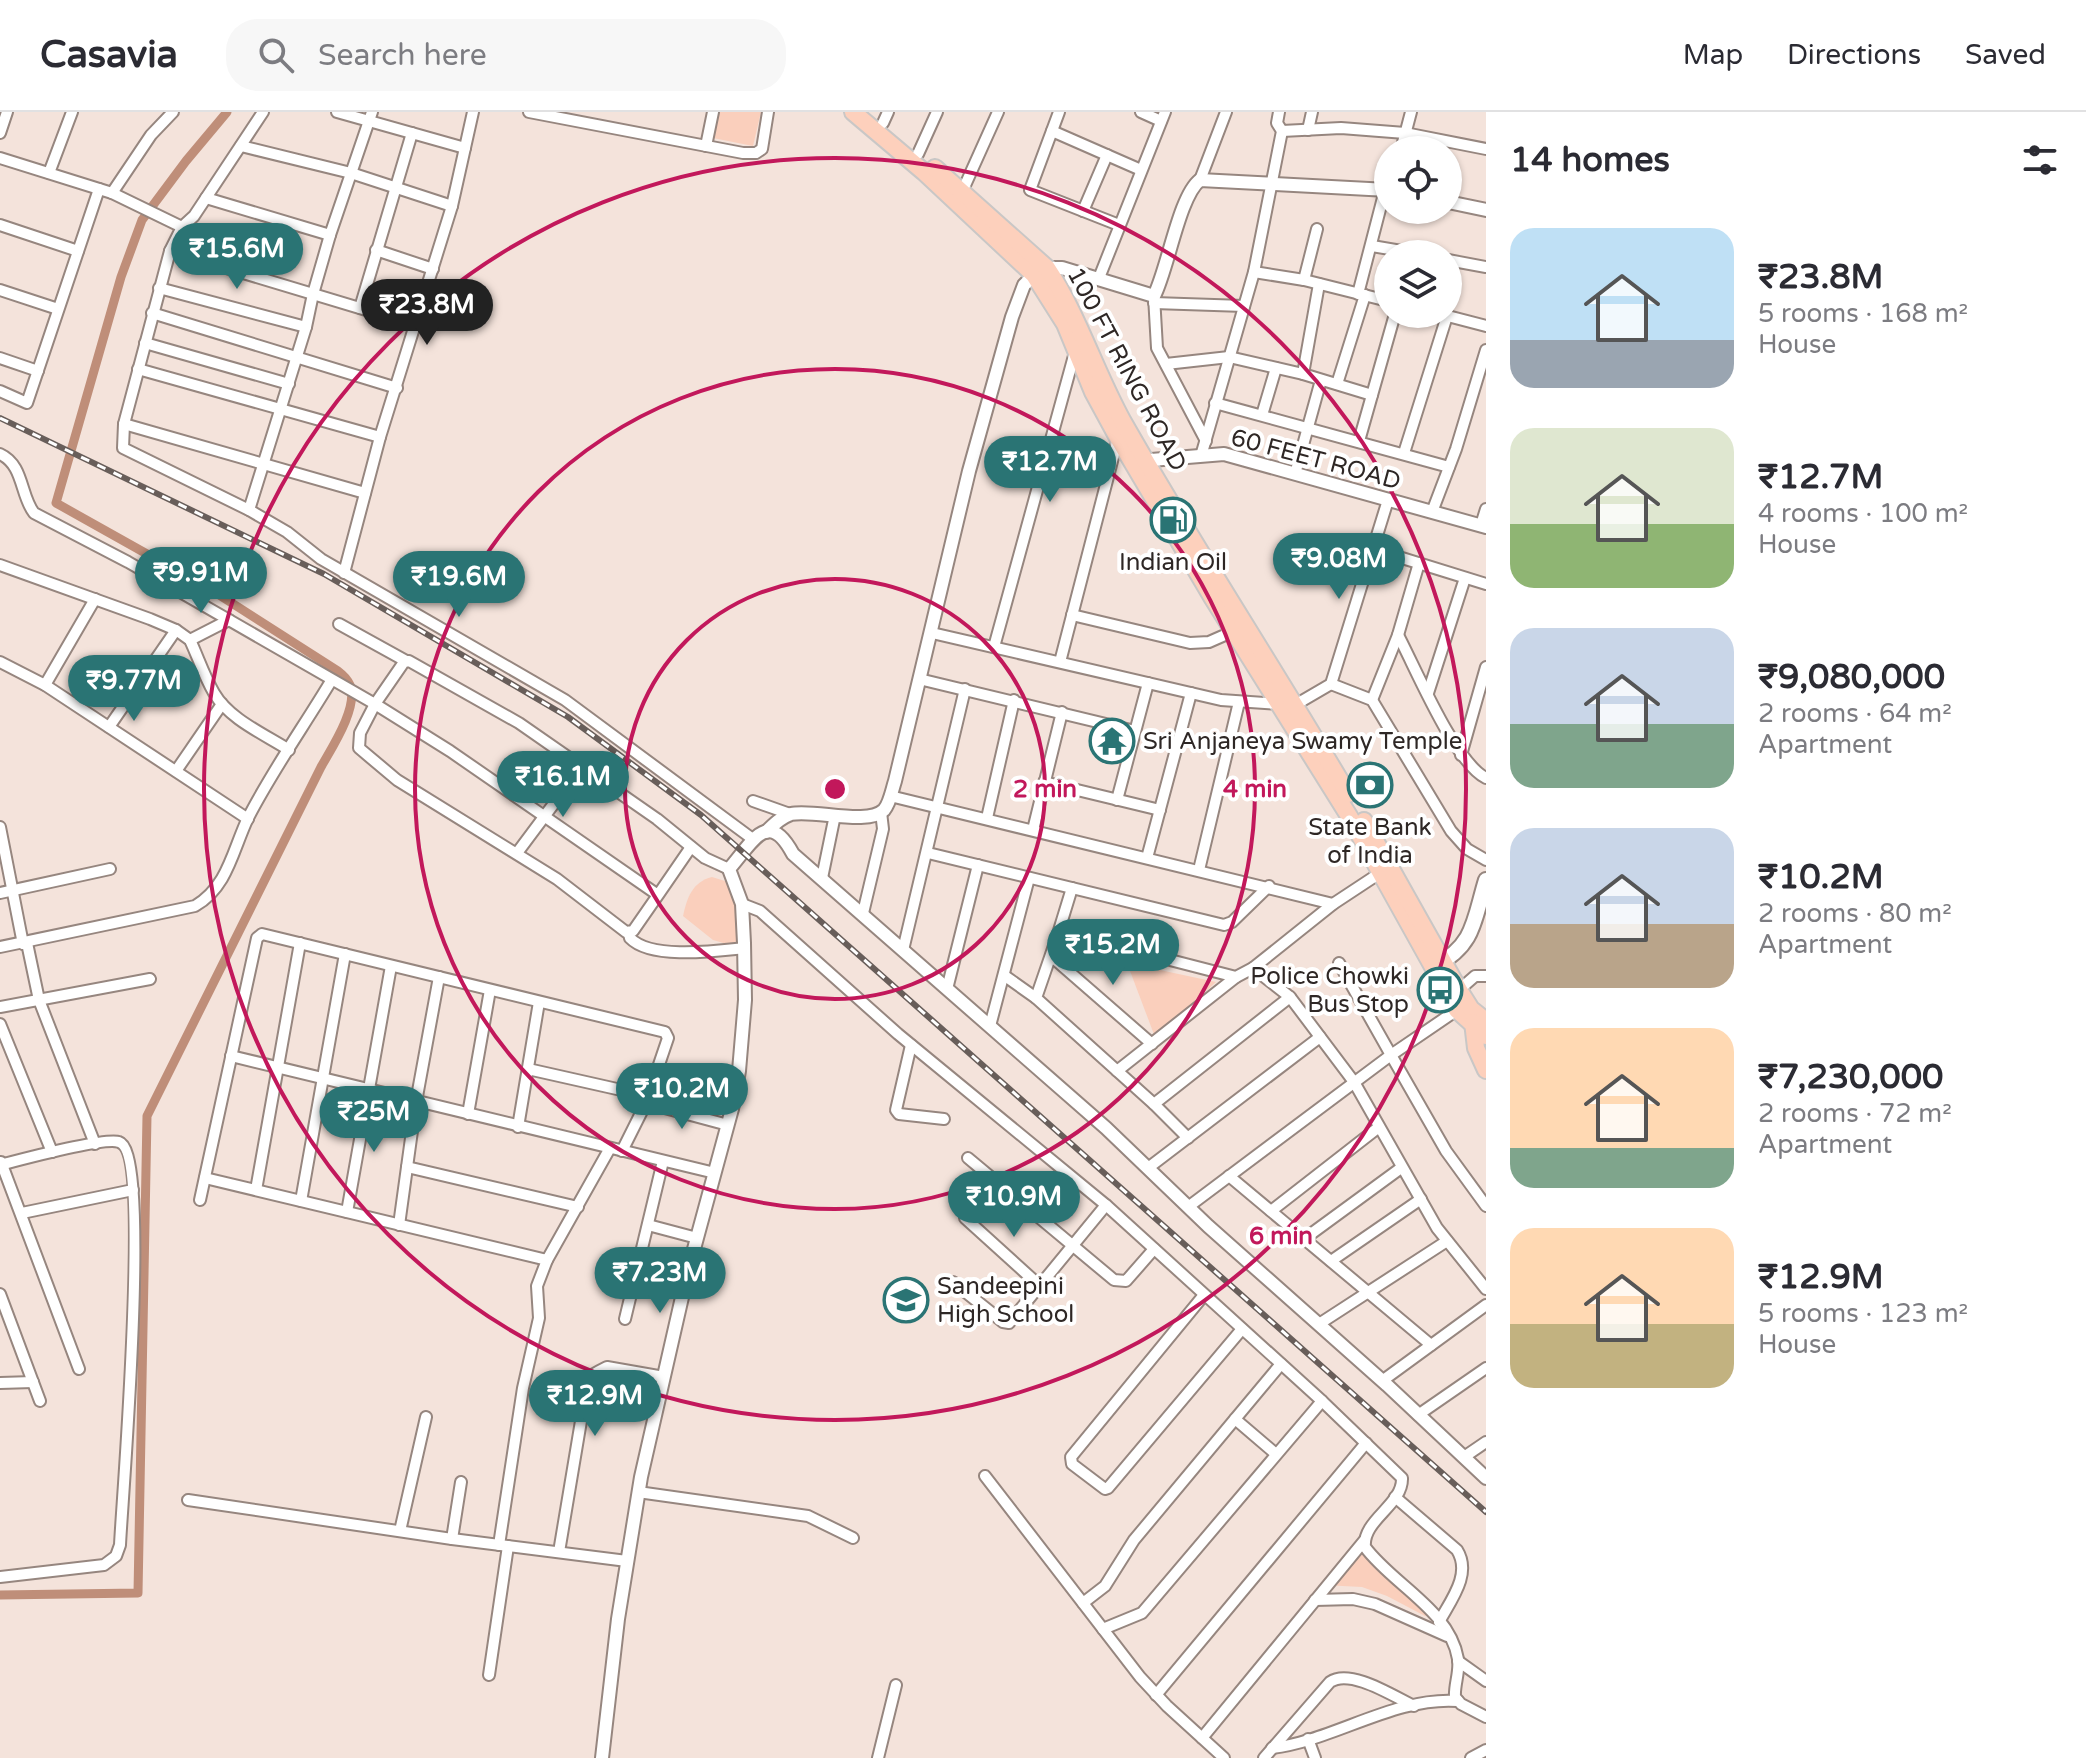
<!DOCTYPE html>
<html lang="en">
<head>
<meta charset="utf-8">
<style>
	:root { --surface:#fff; --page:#f7f7f7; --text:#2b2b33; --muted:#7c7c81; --line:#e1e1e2; --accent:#2a7474 }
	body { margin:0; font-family:"Varela Round",sans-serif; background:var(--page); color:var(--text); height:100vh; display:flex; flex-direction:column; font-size:30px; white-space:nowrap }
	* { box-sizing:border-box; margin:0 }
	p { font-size:26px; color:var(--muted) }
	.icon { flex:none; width:44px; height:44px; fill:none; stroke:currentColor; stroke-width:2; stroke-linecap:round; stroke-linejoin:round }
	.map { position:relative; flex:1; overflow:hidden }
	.side { display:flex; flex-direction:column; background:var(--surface); width:600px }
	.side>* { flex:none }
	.tools { position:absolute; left:1374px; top:24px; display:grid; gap:16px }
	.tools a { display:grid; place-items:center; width:88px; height:88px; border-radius:50%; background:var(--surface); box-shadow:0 2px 6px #0004; font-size:40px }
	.price { position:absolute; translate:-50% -68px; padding:0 18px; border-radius:28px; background:var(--accent); color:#fff; font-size:26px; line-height:52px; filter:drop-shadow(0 2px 4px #0008) }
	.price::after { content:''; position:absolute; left:50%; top:48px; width:24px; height:18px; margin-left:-12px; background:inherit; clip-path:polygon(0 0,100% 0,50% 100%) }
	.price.selected { background:#222; color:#fff }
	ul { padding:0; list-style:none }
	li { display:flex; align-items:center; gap:24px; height:200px; padding:0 24px }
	li span { display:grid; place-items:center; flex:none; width:224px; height:160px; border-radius:24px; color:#555 }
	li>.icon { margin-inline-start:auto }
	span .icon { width:96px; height:96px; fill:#fffc; stroke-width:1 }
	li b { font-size:34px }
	h2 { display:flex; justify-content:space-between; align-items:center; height:96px; padding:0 24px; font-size:34px }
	header { display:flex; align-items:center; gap:48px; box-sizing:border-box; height:112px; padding:0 40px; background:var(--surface); border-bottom:2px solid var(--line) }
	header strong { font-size:38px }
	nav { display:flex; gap:44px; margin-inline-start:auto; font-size:28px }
	.search { width:560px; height:72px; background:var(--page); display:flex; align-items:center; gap:20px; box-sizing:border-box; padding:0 28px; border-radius:32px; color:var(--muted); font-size:30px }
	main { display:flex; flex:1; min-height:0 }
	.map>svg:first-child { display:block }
	.green { fill:#facfbc }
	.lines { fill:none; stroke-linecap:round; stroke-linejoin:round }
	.canal { stroke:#bf8e79; stroke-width:9 }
	.minor-casing { stroke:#96867f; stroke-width:14 }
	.tertiary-casing { stroke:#96867f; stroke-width:16 }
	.secondary-casing { stroke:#96867f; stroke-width:18 }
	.primary-casing { stroke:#c9c7c6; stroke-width:20 }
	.minor { stroke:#fff; stroke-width:10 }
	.tertiary { stroke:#fff; stroke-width:12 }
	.secondary { stroke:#fff; stroke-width:14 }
	.primary { stroke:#fdd0bc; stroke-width:16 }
	.rail-casing { stroke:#685e5a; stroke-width:6 }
	.rail { stroke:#fff; stroke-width:3; stroke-dasharray:9; stroke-linecap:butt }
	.ring { fill:none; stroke:#c2185b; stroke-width:4 }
	.labels { text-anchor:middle; stroke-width:8; stroke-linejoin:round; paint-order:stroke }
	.street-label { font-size:24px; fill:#2e2725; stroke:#fff }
	.poi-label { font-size:24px; fill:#2e2725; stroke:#fff }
	.centre { fill:#c2185b; stroke:#fff; stroke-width:4 }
	.ring-label { font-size:24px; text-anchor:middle; font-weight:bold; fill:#c2185b; stroke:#fff; stroke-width:8; stroke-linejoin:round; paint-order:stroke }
</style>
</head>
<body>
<header>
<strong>Casavia</strong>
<div class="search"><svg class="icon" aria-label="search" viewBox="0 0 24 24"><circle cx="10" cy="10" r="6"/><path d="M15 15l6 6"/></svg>Search here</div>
<nav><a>Map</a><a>Directions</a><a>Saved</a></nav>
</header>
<main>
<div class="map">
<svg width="1486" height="1646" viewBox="0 0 1486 1646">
	<rect width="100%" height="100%" fill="#f4e3db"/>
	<g class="green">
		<path d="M 718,0 L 761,0 L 753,34 L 713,26 Z"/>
		<path d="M 712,765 L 728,770 C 736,790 740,813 737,835 L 713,828 L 683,804 C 687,786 692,770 712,765 Z"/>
		<path d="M 1127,851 L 1216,870 L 1155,925 Z"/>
		<path d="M 1355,1432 L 1431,1500 L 1425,1504 L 1387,1484 L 1362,1475 L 1323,1473 Z"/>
	</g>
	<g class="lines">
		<path class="canal" d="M 0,1483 L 138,1481 L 147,1004 L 321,655 C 331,637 359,595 350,573 C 348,568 342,562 338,559 L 213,479 L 56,391 L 121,165 L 142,108 L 186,49 L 227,0"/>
		<g class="minor-casing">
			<g id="minor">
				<path d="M 263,0 L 194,104 L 182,115 L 170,139 L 124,312 L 123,336 L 249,398 L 287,420 L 321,447 L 565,588 L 754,728"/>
				<path d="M 337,0 L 465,36"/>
				<path d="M 529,0 L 743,41 L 756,41 L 762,37 L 768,0"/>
				<path d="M 1059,0 L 1030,78 L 1119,113"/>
				<path d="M 1141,0 L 1161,9"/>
				<path d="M 883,11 L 888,0"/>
				<path d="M 1308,18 L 1312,0"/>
				<path d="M 1052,19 L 1141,58"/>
				<path d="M 1282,19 L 1341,16 L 1405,21 L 1486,37"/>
				<path d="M 0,21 L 7,0"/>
				<path d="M 241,34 L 351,61 L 452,94"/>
				<path d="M 706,34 L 713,0"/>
				<path d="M 1401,38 L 1411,0"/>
				<path d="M 918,42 L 937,0"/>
				<path d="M 0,46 L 112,81 L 182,115"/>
				<path d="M 49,61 L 72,0"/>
				<path d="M 1200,68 L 1226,0"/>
				<path d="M 962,80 L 998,0"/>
				<path d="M 112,81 L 151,23 L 173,0"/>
				<path d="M 206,86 L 330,123"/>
				<path d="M 1083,99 L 1107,43"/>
				<path d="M 0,113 L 78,139"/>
				<path d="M 1372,134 L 1419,142"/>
				<path d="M 376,138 L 433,157"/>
				<path d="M 170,139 L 416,213"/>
				<path d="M 1448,148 L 1486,155"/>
				<path d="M 1254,160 L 1304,168 L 1388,189"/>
				<path d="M 1099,166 L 1165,0"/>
				<path d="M 1304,168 L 1317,117"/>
				<path d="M 159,176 L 306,215"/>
				<path d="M 0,178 L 58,197"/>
				<path d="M 1358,182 L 1385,78"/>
				<path d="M 1154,184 L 1157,236 L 1206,329"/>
				<path d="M 1154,191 L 1244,194"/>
				<path d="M 360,196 L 412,21"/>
				<path d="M 152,201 L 397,276"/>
				<path d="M 1440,202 L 1486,214"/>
				<path d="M 145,231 L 289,272"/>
				<path d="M 0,246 L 38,259"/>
				<path d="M 1166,252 L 1229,245 L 1303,262 L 1372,283"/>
				<path d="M 138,257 L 380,325"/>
				<path d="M 1303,262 L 1319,172"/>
				<path d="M 1337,272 L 1365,183"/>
				<path d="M 0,279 L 27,291 L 99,77"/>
				<path d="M 1215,291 L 1449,355"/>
				<path d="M 1262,303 L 1276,256"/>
				<path d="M 124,312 L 365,381"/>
				<path d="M 1359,329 L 1395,202"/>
				<path d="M 1404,341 L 1447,204"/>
				<path d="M 0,342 C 24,353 20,383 34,401 L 128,450 L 375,592 L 404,550 L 409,549 L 519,611 L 657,707 L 705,746 L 729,757"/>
				<path d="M 1201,344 L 1254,160 L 1282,19 L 1277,11 L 1279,0"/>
				<path d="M 1295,362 L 1321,268"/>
				<path d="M 249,398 L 306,215 L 313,182 L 330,123 L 372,0"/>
				<path d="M 1432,400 L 1456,337 L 1486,238"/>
				<path d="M 1481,413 L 1486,397"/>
				<path d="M 1373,437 L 1486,472"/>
				<path d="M 0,453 L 150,507 L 176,518 L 190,528 C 198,545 204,564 214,581 C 229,607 264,622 289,638"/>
				<path d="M 344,461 L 380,325 L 452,94 L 473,0"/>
				<path d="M 1072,503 L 1190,531 L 1209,530 L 1234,519"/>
				<path d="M 339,512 L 406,549"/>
				<path d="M 932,521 L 1221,588 L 1295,593 L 1331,572 L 1388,388"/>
				<path d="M 1398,523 C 1416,557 1455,651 1486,666"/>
				<path d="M 190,528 L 229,508"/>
				<path d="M 994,535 L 1075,240"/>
				<path d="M 0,550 L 45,573 L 248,707"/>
				<path d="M 1060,550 L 1118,326"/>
				<path d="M 919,567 L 1135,619"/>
				<path d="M 1331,572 L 1372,588 L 1451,719 L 1467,737 L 1486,748"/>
				<path d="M 45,573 L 95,487"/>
				<path d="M 1428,581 L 1465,466"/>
				<path d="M 1372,588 L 1398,523 L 1419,451"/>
				<path d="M 109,615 L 176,518"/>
				<path d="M 1461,643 L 1486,555"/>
				<path d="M 176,659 L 222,592"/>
				<path d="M 1044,670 L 1160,698"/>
				<path d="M 890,684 L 1333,792"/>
				<path d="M 1117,688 L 1148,571"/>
				<path d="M 753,689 L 790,702"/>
				<path d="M 987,706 L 1014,588"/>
				<path d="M 0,715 L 23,832"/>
				<path d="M 1033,718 L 1062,600"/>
				<path d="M 517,741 L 582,654"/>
				<path d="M 928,741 L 1224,813 L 1232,810 L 1269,774"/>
				<path d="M 1147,746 L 1191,581"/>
				<path d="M 1199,758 L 1239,590"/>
				<path d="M 1380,761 L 1333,792 L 1253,856 L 1236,865 L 1069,822 L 1057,825 L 1036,886 L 1154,992 L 1290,885 L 1354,970 L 1437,1116 L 1486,1177"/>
				<path d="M 822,766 L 835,703"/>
				<path d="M 0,781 L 110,757"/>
				<path d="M 658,783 L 633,819 L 626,820 L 557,767 L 397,668 L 359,636 L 360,621 L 375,592 L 450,639 L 658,783 L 691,735"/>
				<path d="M 742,792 L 760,799 L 898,922 L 1106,1093 L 1322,1289 L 1402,1366 C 1403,1393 1362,1408 1365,1435 C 1392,1472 1450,1498 1458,1547 C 1460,1560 1454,1573 1455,1585 L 1461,1592 L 1486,1605"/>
				<path d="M 863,801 L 883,717 L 881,700"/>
				<path d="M 629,822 L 630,826 C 651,848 716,839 745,836"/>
				<path d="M 1057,825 L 1072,776"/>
				<path d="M 27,831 L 39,888 L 95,1032"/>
				<path d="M 0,835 L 195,794 C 228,775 233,737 248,706 C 272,659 304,614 331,569"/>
				<path d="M 903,838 L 965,577"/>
				<path d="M 1051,844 L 1152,932"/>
				<path d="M 1339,851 L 1391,943 L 1457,898"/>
				<path d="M 1253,856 L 1290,885"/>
				<path d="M 1005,864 L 1036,886"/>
				<path d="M 947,877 L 978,753"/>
				<path d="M 1459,878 L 1475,864 L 1486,864"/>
				<path d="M 0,895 L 150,867"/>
				<path d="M 0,912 L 52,1040"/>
				<path d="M 990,914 L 1029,766"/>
				<path d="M 911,933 L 896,998 L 899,1002 L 944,1007"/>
				<path d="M 231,944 L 715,1061"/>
				<path d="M 528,957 L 648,984"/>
				<path d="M 1117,959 L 1236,865"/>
				<path d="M 646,991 L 728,1013"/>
				<path d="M 1154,992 L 1188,1026"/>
				<path d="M 468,1002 L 490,878"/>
				<path d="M 518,1015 L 539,890"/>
				<path d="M 968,1046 L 1114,1168 L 1126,1169 L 1154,1137"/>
				<path d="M 1,1050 L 79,1257"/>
				<path d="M 0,1053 C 19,1048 105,1025 119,1030 C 152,1040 122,1387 120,1433 L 116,1444 L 104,1453 L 0,1465"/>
				<path d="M 407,1055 L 578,1095"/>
				<path d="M 1148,1056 L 1320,925"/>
				<path d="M 1229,1064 L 1431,1233"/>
				<path d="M 205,1066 L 547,1148 L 610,1036"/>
				<path d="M 256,1078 L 300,831"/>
				<path d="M 200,1088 L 257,826 L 262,822 L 665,920 L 668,926 L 646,991 L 622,1039"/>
				<path d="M 301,1089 L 345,842"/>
				<path d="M 1188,1095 L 1391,943 L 1446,1039 L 1486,1094"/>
				<path d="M 1271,1099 L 1379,1015"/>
				<path d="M 347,1100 L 391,854"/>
				<path d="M 22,1101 L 133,1078"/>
				<path d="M 965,1106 L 1040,1174"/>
				<path d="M 399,1113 L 416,990 L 439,865"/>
				<path d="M 648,1113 L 697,1126"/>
				<path d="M 1304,1127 L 1401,1056"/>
				<path d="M 1331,1149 L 1421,1087"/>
				<path d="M 953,1170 L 1003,1210 L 1009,1211 L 1106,1093"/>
				<path d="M 0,1182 L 40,1289"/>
				<path d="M 1204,1183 L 1071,1345 L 1072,1352 L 1105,1377 L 1108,1376 L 1242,1217"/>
				<path d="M 625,1207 L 663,1049"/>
				<path d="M 1319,1212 L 1447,1129"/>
				<path d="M 1382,1269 L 1486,1193"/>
				<path d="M 0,1271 L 33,1270"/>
				<path d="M 1418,1303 L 1486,1256"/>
				<path d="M 1235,1307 L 1276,1342"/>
				<path d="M 1464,1345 L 1486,1330"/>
				<path d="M 985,1364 L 1140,1565 L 1167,1594 L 1224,1646"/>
				<path d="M 638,1380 L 808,1404 L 853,1426"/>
				<path d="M 1395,1385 L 1457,1438 C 1472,1462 1451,1488 1439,1510"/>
				<path d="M 188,1388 L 452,1427 L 627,1449"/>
				<path d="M 400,1419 L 426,1305"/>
				<path d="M 452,1427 L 461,1370"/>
				<path d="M 499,1433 L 523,1276 L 539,1206 L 537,1174 L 547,1148"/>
				<path d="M 559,1440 L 581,1309 C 579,1302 573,1298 572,1291 C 572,1272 593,1262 607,1255 L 664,1265"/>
				<path d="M 1315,1488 L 1353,1487 L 1375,1492 L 1447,1524"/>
				<path d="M 1083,1491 L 1105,1474 L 1134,1428 L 1281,1252"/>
				<path d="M 1103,1517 L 1142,1501 L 1322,1289"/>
				<path d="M 1458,1549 L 1486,1569"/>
				<path d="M 489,1563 L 508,1434"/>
				<path d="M 1156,1583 L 1366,1331"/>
				<path d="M 1202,1626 L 1364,1429"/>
				<path d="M 1308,1627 L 1315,1646"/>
				<path d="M 1272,1636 C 1333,1629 1395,1584 1458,1589"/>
				<path d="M 878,1646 L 896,1573"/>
				<path d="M 1264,1646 L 1330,1570 C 1350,1556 1393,1584 1414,1594"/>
				<path d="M 1471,1646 L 1486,1638"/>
			</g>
		</g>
		<g class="tertiary-casing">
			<g id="tertiary">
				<path d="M 1448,90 L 1486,98"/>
				<path d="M 1139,349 L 1224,342 L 1486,415"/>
				<path d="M 766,720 C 773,713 781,705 791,702 C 814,697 868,714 884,698 C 890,691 892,678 895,669 L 969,359 L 1012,205 L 1024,173 L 1034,163 L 1047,156 L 1062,156 L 1154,184 C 1168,157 1179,84 1200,68 L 1388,78"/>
				<path d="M 602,1646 L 618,1507 L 641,1365 L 688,1159 L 732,997 L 739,959 L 745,888 L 744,831 L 742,792 L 729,757 C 752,731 768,695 793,742 L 1106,1016 L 1208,1114 L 1387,1273 L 1486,1366"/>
			</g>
		</g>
		<g class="secondary-casing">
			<path id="secondary" d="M 1436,853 C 1475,833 1474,807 1486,768"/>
		</g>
		<g class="primary-casing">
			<g id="primary">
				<path d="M 853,0 L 924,60 L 1034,163 L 1065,212 L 1093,280 L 1118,326 L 1212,485 L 1349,704 L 1457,898 L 1486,924"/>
				<path d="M 935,56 L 1047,156 C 1078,203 1095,259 1122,308 C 1194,435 1274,556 1348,682"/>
				<path d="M 1364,709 L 1459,878 L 1471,897 L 1486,909"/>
				<path d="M 1473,910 L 1476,936 L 1486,958"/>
			</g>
		</g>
		<use href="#minor" class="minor"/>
		<use href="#tertiary" class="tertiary"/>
		<use href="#secondary" class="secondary"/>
		<use href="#primary" class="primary"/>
		<g class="rail-casing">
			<path id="rail" d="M 0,306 L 324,462 L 568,605 L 701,703 L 1486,1400"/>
		</g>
		<use href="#rail" class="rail"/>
	</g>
	<g class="ring">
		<circle cx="835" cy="677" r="210"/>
		<circle cx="835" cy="677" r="420"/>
		<circle cx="835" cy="677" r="631"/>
	</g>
	<defs>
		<g id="fuel-ring" transform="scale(2.3)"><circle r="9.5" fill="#fff" stroke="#2a7474" stroke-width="1.5"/><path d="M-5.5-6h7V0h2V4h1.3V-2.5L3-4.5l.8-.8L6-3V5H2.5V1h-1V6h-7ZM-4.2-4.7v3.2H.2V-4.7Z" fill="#2a7474"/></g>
		<g id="temple-ring" transform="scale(2.3)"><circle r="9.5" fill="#fff" stroke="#2a7474" stroke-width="1.5"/><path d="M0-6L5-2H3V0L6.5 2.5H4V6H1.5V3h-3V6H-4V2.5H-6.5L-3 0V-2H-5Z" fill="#2a7474"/></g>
		<g id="bank-ring" transform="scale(2.3)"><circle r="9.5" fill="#fff" stroke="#2a7474" stroke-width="1.5"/><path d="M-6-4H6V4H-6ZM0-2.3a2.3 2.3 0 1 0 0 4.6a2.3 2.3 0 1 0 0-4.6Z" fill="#2a7474"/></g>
		<g id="bus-ring" transform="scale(2.3)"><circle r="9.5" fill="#fff" stroke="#2a7474" stroke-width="1.5"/><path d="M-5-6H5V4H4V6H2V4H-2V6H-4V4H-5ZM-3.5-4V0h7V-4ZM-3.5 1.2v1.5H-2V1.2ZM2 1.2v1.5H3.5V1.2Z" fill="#2a7474"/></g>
		<g id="school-ring" transform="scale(2.3)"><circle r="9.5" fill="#fff" stroke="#2a7474" stroke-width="1.5"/><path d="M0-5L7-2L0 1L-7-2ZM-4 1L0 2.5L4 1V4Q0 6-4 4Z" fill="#2a7474"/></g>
	</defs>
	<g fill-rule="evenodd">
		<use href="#fuel-ring" x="1173" y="408"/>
		<use href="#temple-ring" x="1112" y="629"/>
		<use href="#bank-ring" x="1370" y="673"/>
		<use href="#bus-ring" x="1440" y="878"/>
		<use href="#school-ring" x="906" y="1188"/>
	</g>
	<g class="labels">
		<g class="street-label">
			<text transform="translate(1127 257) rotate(62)" y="8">100 FT RING ROAD</text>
			<text transform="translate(1316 347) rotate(15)" y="8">60 FEET ROAD</text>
		</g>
		<g class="poi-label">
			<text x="1173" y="458">Indian Oil</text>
			<text x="1143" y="637" text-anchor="start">Sri Anjaneya Swamy Temple</text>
			<text x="1370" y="723">State Bank<tspan x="1370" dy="28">of India</tspan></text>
			<text x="1409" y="872" text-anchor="end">Police Chowki<tspan x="1409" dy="28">Bus Stop</tspan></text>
			<text x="937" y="1182" text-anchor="start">Sandeepini<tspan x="937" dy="28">High School</tspan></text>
		</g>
	</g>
	<circle cx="835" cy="677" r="12" class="centre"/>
	<g class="ring-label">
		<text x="1045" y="685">2 min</text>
		<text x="1255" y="685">4 min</text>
		<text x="1281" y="1132">6 min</text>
	</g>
</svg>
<div class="tools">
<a><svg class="icon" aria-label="locate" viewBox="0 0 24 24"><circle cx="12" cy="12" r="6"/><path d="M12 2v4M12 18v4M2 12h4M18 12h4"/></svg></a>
<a><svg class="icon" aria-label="layers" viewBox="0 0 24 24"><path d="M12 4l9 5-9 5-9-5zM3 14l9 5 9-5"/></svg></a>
</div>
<b class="price" style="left:237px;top:179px">₹15.6M</b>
<b class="price selected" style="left:427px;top:235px">₹23.8M</b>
<b class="price" style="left:1050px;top:392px">₹12.7M</b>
<b class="price" style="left:1339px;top:489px">₹9.08M</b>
<b class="price" style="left:201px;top:503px">₹9.91M</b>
<b class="price" style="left:459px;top:507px">₹19.6M</b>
<b class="price" style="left:134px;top:611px">₹9.77M</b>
<b class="price" style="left:563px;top:707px">₹16.1M</b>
<b class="price" style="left:1113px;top:875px">₹15.2M</b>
<b class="price" style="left:682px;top:1019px">₹10.2M</b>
<b class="price" style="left:374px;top:1042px">₹25M</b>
<b class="price" style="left:1014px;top:1127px">₹10.9M</b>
<b class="price" style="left:660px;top:1203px">₹7.23M</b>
<b class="price" style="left:595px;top:1326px">₹12.9M</b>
</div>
<section class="side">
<h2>14 homes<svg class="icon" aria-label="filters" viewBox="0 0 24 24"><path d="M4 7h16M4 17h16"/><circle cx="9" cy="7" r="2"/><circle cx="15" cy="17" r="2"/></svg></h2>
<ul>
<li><span style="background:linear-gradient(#bfe0f5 70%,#9aa5b1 0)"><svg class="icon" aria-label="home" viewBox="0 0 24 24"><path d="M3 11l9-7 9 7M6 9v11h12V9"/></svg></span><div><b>₹23.8M</b><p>5 rooms · 168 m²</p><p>House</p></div></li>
<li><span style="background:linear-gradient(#dfe7d0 60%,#8fb573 0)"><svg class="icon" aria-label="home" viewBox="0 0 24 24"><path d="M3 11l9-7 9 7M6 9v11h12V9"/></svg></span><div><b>₹12.7M</b><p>4 rooms · 100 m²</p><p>House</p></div></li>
<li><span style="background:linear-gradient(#c9d6e8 60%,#7fa58c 0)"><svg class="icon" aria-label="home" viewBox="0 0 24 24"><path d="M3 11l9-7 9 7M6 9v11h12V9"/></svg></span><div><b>₹9,080,000</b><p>2 rooms · 64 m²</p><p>Apartment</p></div></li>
<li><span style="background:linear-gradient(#c9d6e8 60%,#b9a48a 0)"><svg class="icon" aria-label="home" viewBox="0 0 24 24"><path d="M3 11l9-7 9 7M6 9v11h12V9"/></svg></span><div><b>₹10.2M</b><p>2 rooms · 80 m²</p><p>Apartment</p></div></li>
<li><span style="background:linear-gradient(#ffd9b3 75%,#7fa58c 0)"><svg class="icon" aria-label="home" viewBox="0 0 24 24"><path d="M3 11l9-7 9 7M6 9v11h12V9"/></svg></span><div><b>₹7,230,000</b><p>2 rooms · 72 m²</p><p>Apartment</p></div></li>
<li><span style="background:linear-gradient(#ffd9b3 60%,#c2b280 0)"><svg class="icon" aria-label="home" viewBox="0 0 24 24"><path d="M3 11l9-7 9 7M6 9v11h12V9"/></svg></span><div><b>₹12.9M</b><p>5 rooms · 123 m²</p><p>House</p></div></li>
</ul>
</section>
</main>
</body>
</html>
